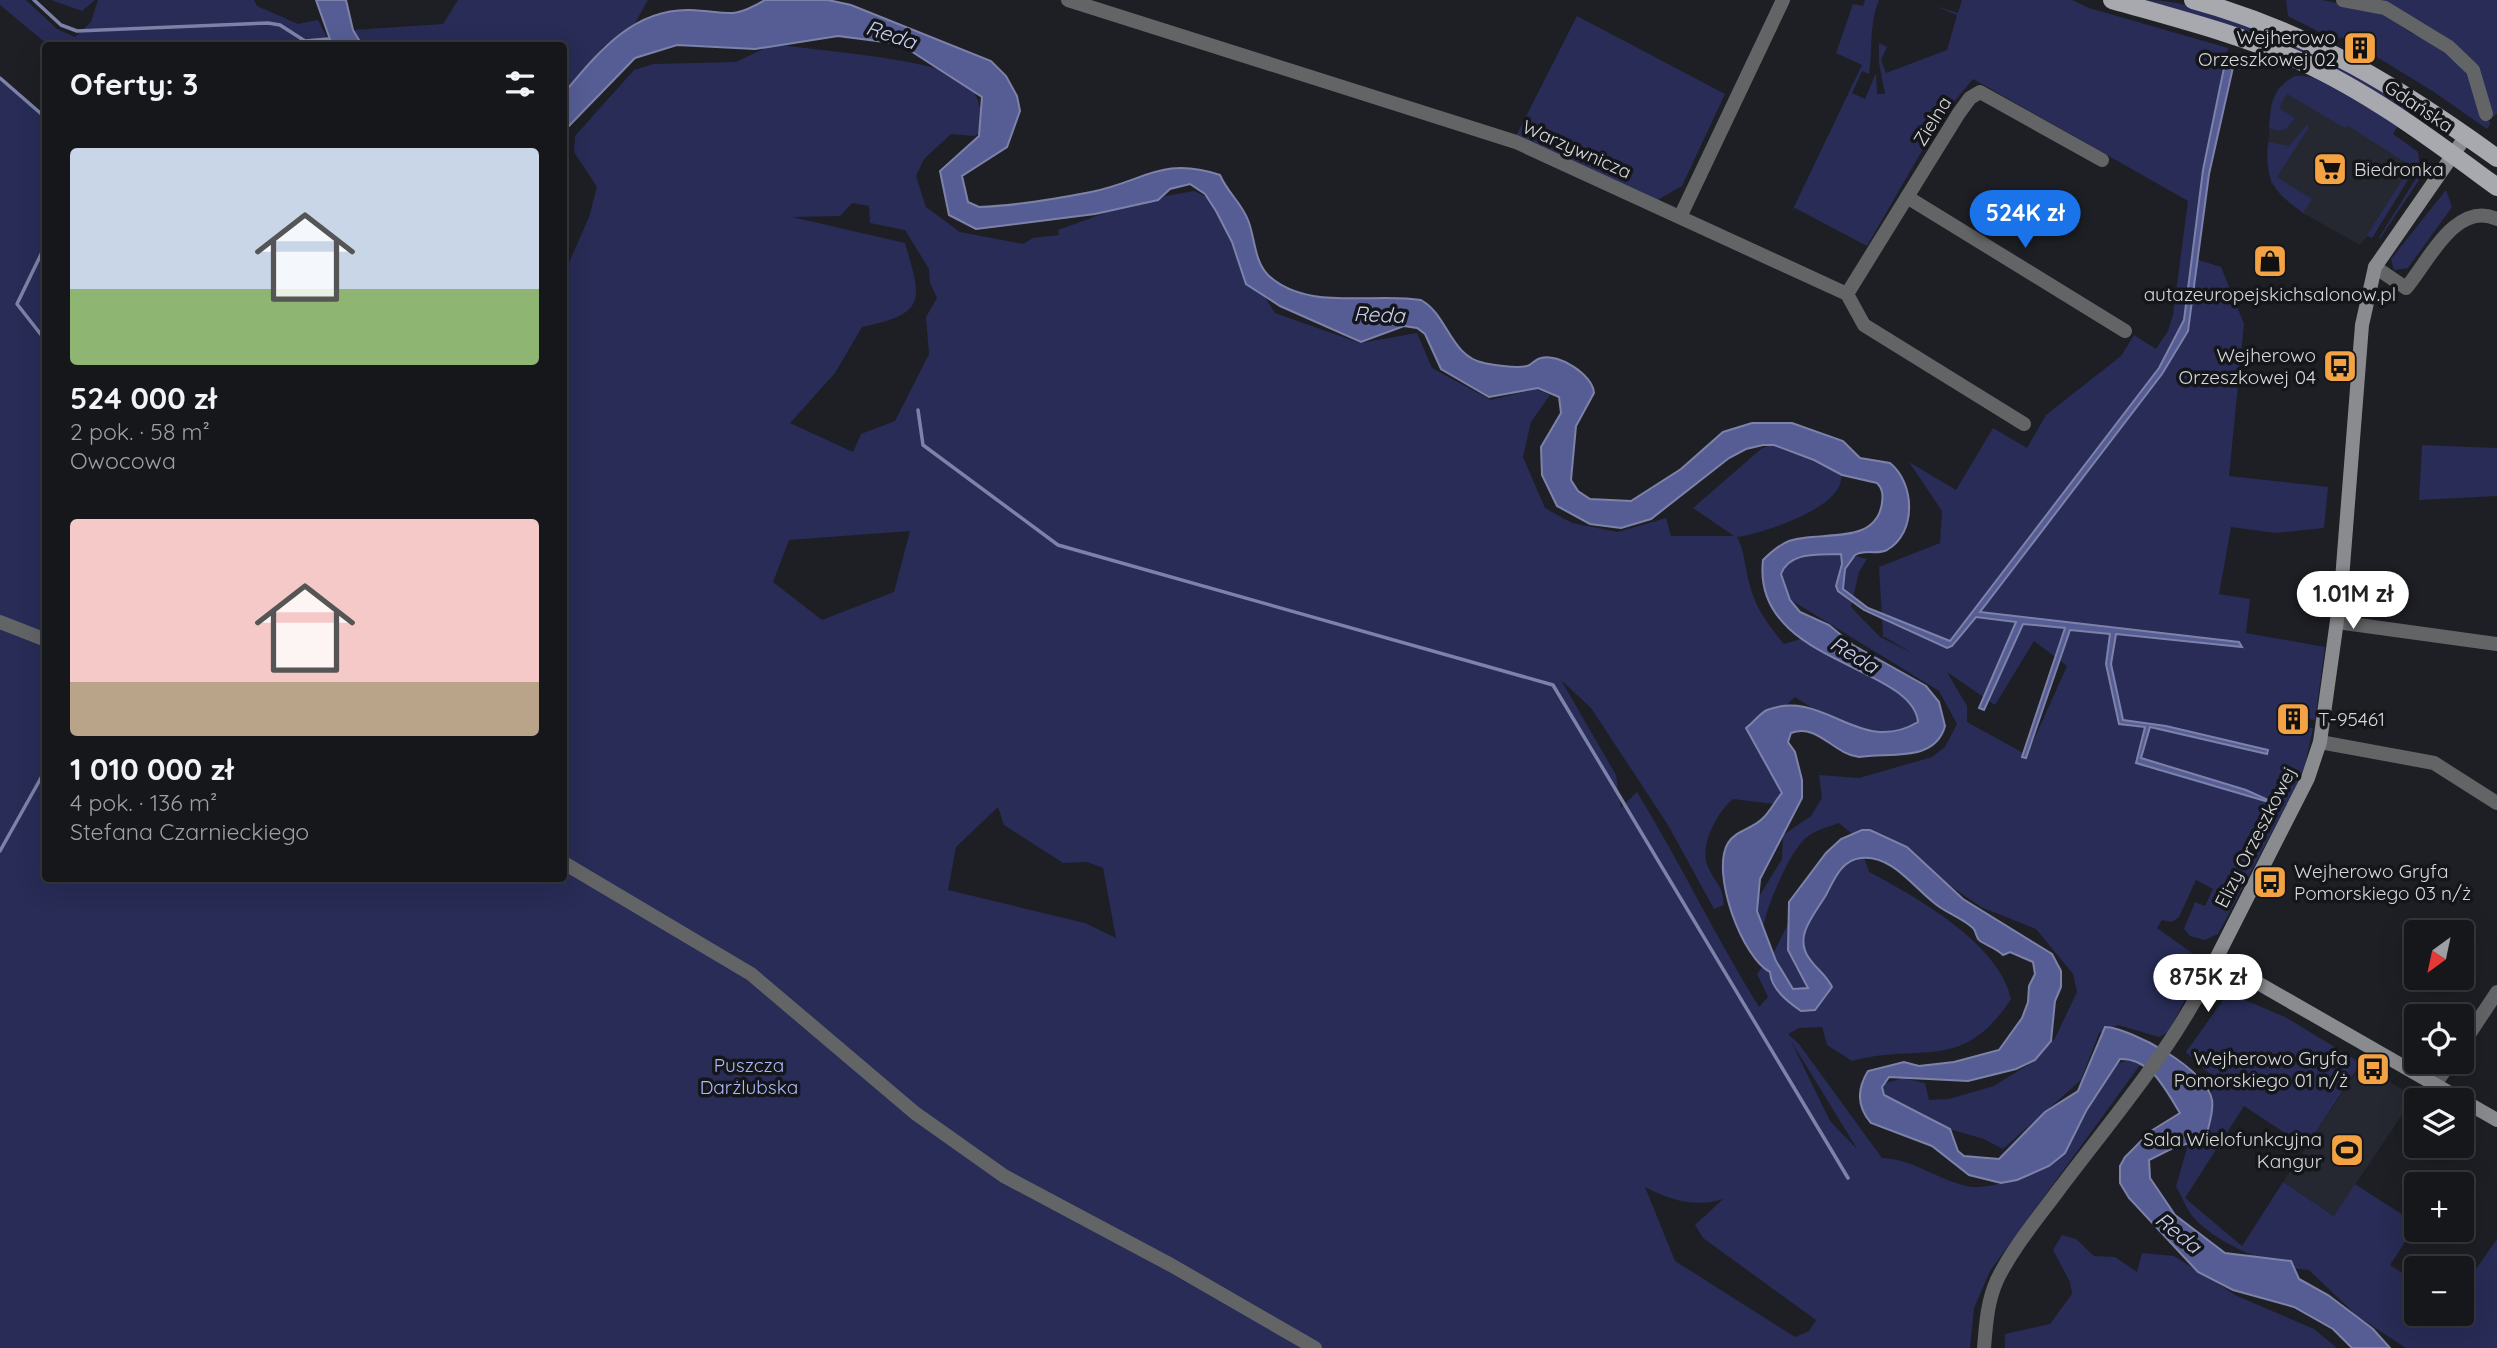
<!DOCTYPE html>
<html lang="pl">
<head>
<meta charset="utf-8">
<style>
	:root { --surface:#16171b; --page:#1f2024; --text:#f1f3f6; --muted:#9e9fa3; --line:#35363a; --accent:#1a73e8 }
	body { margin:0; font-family:Quicksand,sans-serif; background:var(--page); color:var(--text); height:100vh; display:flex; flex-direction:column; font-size:26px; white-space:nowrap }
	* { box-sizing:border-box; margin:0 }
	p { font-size:23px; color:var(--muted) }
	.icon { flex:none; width:38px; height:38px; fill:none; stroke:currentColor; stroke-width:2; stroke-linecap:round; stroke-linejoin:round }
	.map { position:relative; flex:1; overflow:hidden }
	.sheet { position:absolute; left:42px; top:42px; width:525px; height:840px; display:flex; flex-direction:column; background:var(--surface); border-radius:7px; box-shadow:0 7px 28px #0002,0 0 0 2px var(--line) }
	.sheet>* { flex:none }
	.needle { width:46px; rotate:213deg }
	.tools { position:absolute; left:2404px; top:920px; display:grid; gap:14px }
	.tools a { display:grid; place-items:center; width:70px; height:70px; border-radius:7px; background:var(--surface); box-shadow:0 7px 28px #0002,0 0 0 2px var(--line); font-size:35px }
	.price { position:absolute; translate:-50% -60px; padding:0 16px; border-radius:24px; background:#fff; color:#222; font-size:23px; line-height:46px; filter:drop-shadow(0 2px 4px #0008) }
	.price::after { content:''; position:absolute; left:50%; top:42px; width:21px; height:16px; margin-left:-10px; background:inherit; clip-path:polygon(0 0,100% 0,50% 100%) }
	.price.on { background:var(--accent); color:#fff }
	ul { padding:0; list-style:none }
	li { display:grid; align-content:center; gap:14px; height:371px; padding:0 28px }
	li span { display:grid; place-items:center; height:217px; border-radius:7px; color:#555 }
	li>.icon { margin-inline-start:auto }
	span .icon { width:126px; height:126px; fill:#fffc; stroke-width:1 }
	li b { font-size:30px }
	h2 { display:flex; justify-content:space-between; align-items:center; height:84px; padding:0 28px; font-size:30px }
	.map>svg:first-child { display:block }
	.built { fill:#262831 }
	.green { fill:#282c56; fill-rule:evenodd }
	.water { fill:#565d94; stroke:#7d82a9; stroke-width:2 }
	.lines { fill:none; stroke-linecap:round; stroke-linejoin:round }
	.stream { stroke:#7d82a9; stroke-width:3.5 }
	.street { stroke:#636466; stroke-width:14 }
	.secondary { stroke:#8a8b8f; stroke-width:14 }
	.primary { stroke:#a8a9ae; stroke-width:18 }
	.labels { text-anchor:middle; stroke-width:7; stroke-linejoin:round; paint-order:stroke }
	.poi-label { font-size:19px; fill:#d7d8db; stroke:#15161a; text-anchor:end }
	.street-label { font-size:19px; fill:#d7d8db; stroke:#15161a }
	.park-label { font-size:19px; fill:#afbafc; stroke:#15161a }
	.water-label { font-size:21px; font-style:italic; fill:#c9d0f1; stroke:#15161a }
</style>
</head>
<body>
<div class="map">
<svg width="2497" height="1348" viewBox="0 0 2497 1348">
	<rect width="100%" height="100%" fill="#1e1f24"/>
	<g class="built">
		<path d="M 2303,75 L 2398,126 L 2393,134 L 2418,152 L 2419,162 L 2372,238 L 2367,236 L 2360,245 L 2303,213 L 2271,183 L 2267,158 L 2271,104 L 2279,87 Z"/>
		<path d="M 2361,1065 L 2405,1091 L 2410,1103 L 2334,1216 L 2283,1182 Z"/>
	</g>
	<g class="green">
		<path d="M 0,0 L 26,0 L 57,29 L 75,37 L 91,22 L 98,0 L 254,0 L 257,6 L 298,24 L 318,20 L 331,45 L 48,45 L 0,5 Z"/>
		<path d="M 51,0 L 95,0 L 82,11 Z"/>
		<path d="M 458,0 L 648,0 L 635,23 L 603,47 L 564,93 L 564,46 L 362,45 L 353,30 L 443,24 Z"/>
		<path d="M 1865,0 L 1879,0 C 1869,24 1873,48 1869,74 L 1862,71 L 1852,93 L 1865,99 L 1876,73 L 1877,94 L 1885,94 L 1879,63 L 1879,43 L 1887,47 L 1881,60 L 1886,73 L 1947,50 L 1957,15 L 1935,6 L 1958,13 L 1962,0 L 2072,0 L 2089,8 L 2228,48 L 2203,168 L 2192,258 L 2221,267 L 2244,324 L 2229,476 L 2328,487 L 2324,528 L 2276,533 L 2231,527 L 2219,594 L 2250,599 L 2246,633 L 2325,647 L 2315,720 L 2302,718 L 2303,709 L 2285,708 L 2283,725 L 2313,728 L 2305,765 L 2295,789 L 2218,934 L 2205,940 L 2190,936 L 2184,929 L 2195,902 L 2205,906 L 2213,889 L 2196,880 L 2179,917 L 2172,922 L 2162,920 L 2157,928 L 2196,956 L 2202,968 L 2168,1032 L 2159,1037 L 2118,1025 L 2099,1033 L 2081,1080 L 2003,1149 L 1984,1139 L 1929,1123 L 1882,1093 L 1882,1084 L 1903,1078 L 1925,1083 L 1929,1100 L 1949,1099 L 1994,1086 L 2034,1061 L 2055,1038 L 2077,992 L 2073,974 L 2036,929 L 1981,907 L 1892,846 L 1851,833 L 1839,823 C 1826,828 1810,831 1801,843 C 1787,859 1767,906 1763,927 L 1755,903 L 1782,859 L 1783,835 L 1811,816 L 1822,798 L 1819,775 L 1859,778 L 1932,757 L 1945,747 L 1957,724 L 1939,691 L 1786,597 L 1774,560 L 1834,550 L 1867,559 L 1859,572 L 1851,607 L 1880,637 L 1912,653 L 1883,636 L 1879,567 L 1940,543 L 1942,511 L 1909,462 L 1956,490 L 1993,428 L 2027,448 L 2046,415 L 2121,356 L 2134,335 L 2156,349 L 2168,331 L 2173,315 L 2188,201 L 1973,79 L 1942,116 L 1867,246 L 1795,208 L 1792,211 L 1862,65 L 1836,53 L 1853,4 L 1863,6 ZM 2034,641 L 2067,666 L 2027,755 L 1967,722 L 1967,706 L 1947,672 L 1995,705 Z"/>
		<path d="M 2144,0 C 2227,0 2341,67 2413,107 L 2408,113 L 2233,26 Z"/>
		<path d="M 2286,0 L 2322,0 L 2380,12 L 2411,33 L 2433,41 L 2464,65 L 2482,115 L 2491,123 L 2487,129 L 2434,92 L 2354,43 L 2341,37 L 2337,41 L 2288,16 Z"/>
		<path d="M 2363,0 L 2497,0 L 2497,113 L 2494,117 C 2481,102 2488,84 2478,72 C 2451,35 2406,9 2363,0 Z"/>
		<path d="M 1577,16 L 1725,94 L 1682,186 L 1654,202 L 1516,136 Z"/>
		<path d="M 773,44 C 811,50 941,59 965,81 C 979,93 981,112 985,130 L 975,136 L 951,134 L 924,159 L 916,176 L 926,207 L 960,232 L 1023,244 L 1033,238 L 1059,235 L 1058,230 L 1138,201 L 1194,191 L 1213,200 L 1226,220 L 1233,248 L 1275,313 L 1360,343 L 1417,333 L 1432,368 L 1491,400 L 1535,389 L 1550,395 L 1531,422 L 1523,457 L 1545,508 L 1572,523 L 1618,532 L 1666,518 L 1671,536 L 1734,536 L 1693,508 L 1761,449 L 1778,441 L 1841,473 C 1848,507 1763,533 1737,537 C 1745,551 1745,569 1750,586 C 1756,609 1769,626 1784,644 L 1807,637 L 1927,709 L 1922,734 L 1879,752 L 1795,697 L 1778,713 L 1795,779 L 1782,805 L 1733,799 C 1718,811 1700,844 1707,864 C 1713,882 1723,883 1724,905 L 1714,909 L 1668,825 L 1591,708 L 1561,680 L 1616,775 L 1621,808 L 1637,792 C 1680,862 1715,936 1759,1007 L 1768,997 L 1757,974 L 1775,950 L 1792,916 L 1844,848 L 1864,857 L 1869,872 C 1915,896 2000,944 2011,999 C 1962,1074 1921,1042 1852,1061 L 1827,1045 L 1822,1027 L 1799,1028 L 1788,1034 L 1799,1044 L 1882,1158 C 1914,1159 1937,1180 1967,1186 C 1982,1190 2017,1181 2029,1171 C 2058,1148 2094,1095 2117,1064 L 2129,1060 L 2140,1065 L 1990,1271 L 1974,1308 L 1970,1348 L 0,1348 L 0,77 L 45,118 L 46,878 L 564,878 L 564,274 L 589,217 L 597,187 L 574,152 L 575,136 L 634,70 L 653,64 L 736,62 ZM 852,203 L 869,206 L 870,223 L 905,230 L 929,269 L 930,283 L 937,298 L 926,317 L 929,354 L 895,421 L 861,434 L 853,452 L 790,423 L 835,373 L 862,327 C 927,313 922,301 905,243 L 792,217 L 840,216 ZM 910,531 L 894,592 L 822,620 L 773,582 L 789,540 ZM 998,807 L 1004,825 L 1063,863 L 1087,862 L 1103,868 L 1116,938 L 1085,923 L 948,890 L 956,847 ZM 1791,1041 L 1856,1147 L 1856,1148 L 1830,1121 ZM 1645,1187 C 1669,1200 1696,1208 1723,1199 L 1695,1225 L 1703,1238 L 1816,1320 L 1809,1331 L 1795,1337 L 1675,1261 Z"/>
		<path d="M 2295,76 C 2326,72 2372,109 2398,126 L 2393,134 L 2418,152 L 2419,162 L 2372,238 L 2367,235 L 2411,166 L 2347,125 L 2345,128 L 2287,94 L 2279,108 L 2295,118 L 2287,128 L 2279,131 L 2269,128 C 2271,105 2272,88 2295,76 Z"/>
		<path d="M 2307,125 L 2309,127 L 2277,177 L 2312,199 L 2303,213 C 2273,191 2265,181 2268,142 L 2289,146 Z"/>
		<path d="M 2420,172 L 2423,174 L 2379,240 L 2380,236 Z"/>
		<path d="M 2446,190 L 2452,207 L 2408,268 L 2394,270 L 2391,259 Z"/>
		<path d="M 2422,445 L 2497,448 L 2497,496 L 2419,500 Z"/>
		<path d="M 2228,993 L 2285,1017 L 2361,1063 L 2306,1147 L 2244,1106 L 2185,1198 L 2242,1246 L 2283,1182 L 2334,1216 L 2355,1184 L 2417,1224 L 2390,1265 L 2417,1283 L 2417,1314 L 2462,1314 L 2462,1289 L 2497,1239 L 2497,1348 L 2406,1348 L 2357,1316 L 2309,1270 C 2275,1268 2219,1245 2195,1219 C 2187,1211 2182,1197 2176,1186 L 2190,1138 L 2211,1114 L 2212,1076 L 2186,1052 Z"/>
		<path d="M 2062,1235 L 2076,1239 L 2094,1256 L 2115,1257 L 2137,1272 L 2142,1253 L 2174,1256 L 2237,1296 L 2314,1329 L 2337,1348 L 2005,1348 L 2005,1334 L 2050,1324 L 2072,1294 L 2070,1282 L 2053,1250 Z"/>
	</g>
	<g class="water">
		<path d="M 316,0 L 346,0 L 353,30 L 362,45 L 332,45 Z"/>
		<path d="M 765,0 L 828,0 L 851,5 L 991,61 L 1006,76 L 1017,96 L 1020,111 L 1007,147 L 962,176 L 968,202 L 979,207 C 1015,206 1055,199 1091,192 C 1145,181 1161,156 1220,175 C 1227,192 1241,202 1248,220 C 1255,237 1254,261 1268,275 C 1307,312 1374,292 1421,300 C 1448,315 1450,356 1484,363 C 1495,365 1516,369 1527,366 C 1532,365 1535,359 1541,358 C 1559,353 1593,375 1594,393 L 1576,426 L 1571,480 L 1578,491 L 1590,499 L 1631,501 L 1681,469 L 1723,432 L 1752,423 L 1792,423 L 1843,441 L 1860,458 L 1890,463 C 1915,483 1917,533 1887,550 C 1877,555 1865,549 1855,555 L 1845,569 L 1843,589 L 1868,608 L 1950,641 L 2159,368 L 2184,320 L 2203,170 L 2226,58 L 2234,63 L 2209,174 L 2188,331 L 2162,374 L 1980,612 L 2239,642 L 2242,647 L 2116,634 L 2111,664 L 2123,720 L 2166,726 L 2268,750 L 2267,754 L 2150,727 L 2141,758 L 2246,790 L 2279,805 L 2136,763 L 2145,727 L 2119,724 L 2106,664 L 2110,634 L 2070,630 L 2026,758 L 2022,757 L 2065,628 L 2023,624 L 1984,710 L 1979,708 L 2016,622 L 1976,617 L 1952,646 L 1947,648 L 1864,610 L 1838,591 L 1836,586 L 1842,564 L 1841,554 C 1819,555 1790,551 1781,574 L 1790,600 L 1800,612 L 1829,625 L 1853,645 L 1926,686 L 1939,702 L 1945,726 C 1935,763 1889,752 1859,757 C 1833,754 1818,723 1791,733 L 1788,742 L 1795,752 L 1802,780 L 1802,798 L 1760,879 L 1757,911 L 1776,961 L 1793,989 L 1808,988 L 1788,950 L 1789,902 L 1826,853 L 1841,839 L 1862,830 L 1870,830 L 1907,847 L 1963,899 L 2052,954 L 2061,971 L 2061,987 L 2055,1001 L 2051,1041 L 2035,1060 L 2016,1069 L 1968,1081 L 1889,1077 L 1882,1087 L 1884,1095 L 1950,1129 L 1958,1151 L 1964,1156 L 1999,1159 L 2045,1112 L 2078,1091 L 2105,1027 C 2131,1028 2207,1069 2212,1100 C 2214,1113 2208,1126 2206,1138 L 2173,1148 L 2149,1160 L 2150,1178 L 2175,1215 L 2225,1253 L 2291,1261 L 2299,1279 L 2328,1295 L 2373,1329 L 2390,1348 L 2352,1348 L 2333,1329 L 2294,1307 L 2233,1290 L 2198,1272 L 2129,1198 L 2120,1183 L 2120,1166 L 2125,1157 L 2151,1131 L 2180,1113 C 2165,1089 2151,1058 2120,1059 L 2086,1111 L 2065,1153 L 2049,1166 L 2017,1180 L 2001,1183 L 1969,1175 L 1932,1146 L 1871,1123 C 1856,1106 1857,1089 1868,1071 L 1904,1062 L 1919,1066 L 1954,1062 L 1999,1050 L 2022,1018 L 2028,1002 L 2029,986 L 2035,974 L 2033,962 L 2010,952 L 2003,955 C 1996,948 1988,946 1980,941 C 1975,937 1977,932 1973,928 C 1963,919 1952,915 1941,908 C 1917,893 1894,854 1861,858 C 1841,860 1834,880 1826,895 C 1815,914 1793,936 1809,958 C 1816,969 1826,974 1832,987 L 1815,1010 L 1801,1011 C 1788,1002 1771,989 1770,972 C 1743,959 1710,873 1728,843 C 1736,830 1752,829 1762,819 C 1770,812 1775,801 1782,793 L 1746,728 C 1753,723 1760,713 1767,710 C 1825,688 1859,757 1918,722 C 1913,665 1751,663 1763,560 C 1771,552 1779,545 1789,541 C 1818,530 1876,547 1882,503 C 1883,495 1883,489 1877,483 L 1842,475 L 1814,460 L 1774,445 L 1763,445 L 1746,449 L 1729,458 L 1651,519 L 1621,528 L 1590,524 L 1557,506 L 1542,475 L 1541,447 L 1561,413 L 1559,397 L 1538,388 L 1489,397 L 1441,369 L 1425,334 L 1417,328 L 1404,326 L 1361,342 L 1280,306 L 1246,284 L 1232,242 L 1216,211 L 1205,194 L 1190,184 L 1170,189 L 1158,200 L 1095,214 L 976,229 L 949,215 L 940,171 L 979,136 L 982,97 L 900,44 L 838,36 L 755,49 L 677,45 L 635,58 L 564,131 L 564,93 C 597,54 632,9 689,10 C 728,11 729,21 765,0 Z"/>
	</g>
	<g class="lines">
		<g class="stream">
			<path d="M 34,0 L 61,25 L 77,31 L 268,23 L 280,25 L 305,41 L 328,39"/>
			<path d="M 0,78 L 46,118"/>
			<path d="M 46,244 L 17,304 L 46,341"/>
			<path d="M 918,410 L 923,445 L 1058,545 L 1553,685 L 1848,1178"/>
			<path d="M 0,851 L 46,769"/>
		</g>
		<g class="street">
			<path d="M 1068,0 L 1516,142 L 1847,294 L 1864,325 L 2024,424"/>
			<path d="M 2343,0 L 2385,8 L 2449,47 L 2473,70 L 2486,114"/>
			<path d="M 1907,197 L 2125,331"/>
			<path d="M 1680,217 L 1783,0"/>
			<path d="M 2375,267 L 2406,288 C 2428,262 2456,200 2497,219"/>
			<path d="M 1847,294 L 1959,113 L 1970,98 L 1980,92 L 2102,160"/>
			<path d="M 0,622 L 46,640"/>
			<path d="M 2337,622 L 2497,644"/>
			<path d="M 2320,742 L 2434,763 L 2497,803"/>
			<path d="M 564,863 L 751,974 L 915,1113 L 1004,1176 L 1171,1265 L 1315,1348"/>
			<path d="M 2462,1045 L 2497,992"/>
			<path d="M 2435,1084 L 2451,1062"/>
			<path d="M 1984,1348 C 1986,1325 1987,1302 1997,1280 C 2013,1247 2038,1218 2060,1188 C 2115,1115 2178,1043 2216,959"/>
		</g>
		<path class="secondary" d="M 2466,136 L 2375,267 L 2362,325 L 2341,592 L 2320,742 L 2308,778 L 2216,959 L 2497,1120"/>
		<g class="primary">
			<path d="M 2112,0 C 2175,18 2239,34 2300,61 C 2371,93 2434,141 2497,187"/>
			<path d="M 2193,0 C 2310,32 2400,88 2497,158"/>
		</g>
	</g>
	<defs>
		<g id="building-square" transform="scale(1.75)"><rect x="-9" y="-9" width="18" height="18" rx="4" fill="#f4a344" stroke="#15161a"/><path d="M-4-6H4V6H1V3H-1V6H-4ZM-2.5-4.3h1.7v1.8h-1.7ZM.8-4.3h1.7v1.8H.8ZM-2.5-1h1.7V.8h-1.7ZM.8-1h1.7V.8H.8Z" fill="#111"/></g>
		<g id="supermarket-square" transform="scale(1.75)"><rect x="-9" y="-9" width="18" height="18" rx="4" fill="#f4a344" stroke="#15161a"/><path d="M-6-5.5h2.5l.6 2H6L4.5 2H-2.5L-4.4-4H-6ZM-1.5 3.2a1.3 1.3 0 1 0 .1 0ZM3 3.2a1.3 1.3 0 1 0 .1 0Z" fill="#111"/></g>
		<g id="shop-square" transform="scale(1.75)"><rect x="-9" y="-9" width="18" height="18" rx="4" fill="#f4a344" stroke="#15161a"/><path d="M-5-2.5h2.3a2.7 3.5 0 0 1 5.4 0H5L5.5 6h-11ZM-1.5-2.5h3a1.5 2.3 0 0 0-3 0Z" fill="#111"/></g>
		<g id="bus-square" transform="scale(1.75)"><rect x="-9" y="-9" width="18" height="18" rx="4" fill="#f4a344" stroke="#15161a"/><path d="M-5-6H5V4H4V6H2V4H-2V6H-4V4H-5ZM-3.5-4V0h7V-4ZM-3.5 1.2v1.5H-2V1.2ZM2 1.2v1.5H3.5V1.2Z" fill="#111"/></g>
		<g id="stadium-square" transform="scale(1.75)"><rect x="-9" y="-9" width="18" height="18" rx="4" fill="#f4a344" stroke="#15161a"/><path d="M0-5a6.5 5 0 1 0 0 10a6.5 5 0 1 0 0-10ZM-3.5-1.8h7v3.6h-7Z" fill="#111"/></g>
	</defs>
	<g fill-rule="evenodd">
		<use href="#building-square" x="2360" y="48"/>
		<use href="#supermarket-square" x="2330" y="169"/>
		<use href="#shop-square" x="2270" y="261"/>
		<use href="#bus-square" x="2340" y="366"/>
		<use href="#building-square" x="2293" y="719"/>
		<use href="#bus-square" x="2270" y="882"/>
		<use href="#bus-square" x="2373" y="1069"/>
		<use href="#stadium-square" x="2347" y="1150"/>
	</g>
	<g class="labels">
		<g class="poi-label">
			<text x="2336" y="44">Wejherowo<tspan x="2336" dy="22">Orzeszkowej 02</tspan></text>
			<text x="2354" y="176" text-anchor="start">Biedronka</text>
			<text x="2270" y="301" text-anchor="middle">autazeuropejskichsalonow.pl</text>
			<text x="2316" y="362">Wejherowo<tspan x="2316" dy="22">Orzeszkowej 04</tspan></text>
			<text x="2318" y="726" text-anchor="start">T-95461</text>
			<text x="2294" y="878" text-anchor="start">Wejherowo Gryfa<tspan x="2294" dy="22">Pomorskiego 03 n/ż</tspan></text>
			<text x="2348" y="1065">Wejherowo Gryfa<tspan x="2348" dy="22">Pomorskiego 01 n/ż</tspan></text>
			<text x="2322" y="1146">Sala Wielofunkcyjna<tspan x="2322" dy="22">Kangur</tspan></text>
		</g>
		<g class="street-label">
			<text transform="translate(2419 106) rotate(34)" y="7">Gdańska</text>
			<text transform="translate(1932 121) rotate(-58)" y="7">Zielna</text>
			<text transform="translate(1577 149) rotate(24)" y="7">Warzywnicza</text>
			<text transform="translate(2255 837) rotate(-63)" y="7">Elizy Orzeszkowej</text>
		</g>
		<g class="park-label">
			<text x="749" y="1072">Puszcza<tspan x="749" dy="22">Darżlubska</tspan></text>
		</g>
		<g class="water-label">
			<text transform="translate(891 35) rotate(18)" y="7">Reda</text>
			<text transform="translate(1379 315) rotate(2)" y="7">Reda</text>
			<text transform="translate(1854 655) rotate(31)" y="7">Reda</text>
			<text transform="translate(2178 1233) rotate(39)" y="7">Reda</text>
		</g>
	</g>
</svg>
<div class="tools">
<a><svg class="needle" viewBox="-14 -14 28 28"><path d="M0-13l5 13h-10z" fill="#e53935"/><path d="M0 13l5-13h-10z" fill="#9e9fa3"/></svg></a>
<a><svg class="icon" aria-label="locate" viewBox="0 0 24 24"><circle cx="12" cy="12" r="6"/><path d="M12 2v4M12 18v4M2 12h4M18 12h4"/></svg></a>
<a><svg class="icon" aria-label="layers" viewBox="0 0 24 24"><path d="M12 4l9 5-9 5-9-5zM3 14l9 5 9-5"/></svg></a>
<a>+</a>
<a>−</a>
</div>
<b class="price on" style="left:2025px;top:250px">524K zł</b>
<b class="price" style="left:2353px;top:631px">1.01M zł</b>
<b class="price" style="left:2208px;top:1014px">875K zł</b>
<section class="sheet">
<h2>Oferty: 3<svg class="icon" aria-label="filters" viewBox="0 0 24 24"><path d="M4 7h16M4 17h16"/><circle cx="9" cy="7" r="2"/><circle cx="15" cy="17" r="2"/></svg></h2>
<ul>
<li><span style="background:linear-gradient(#c9d6e8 65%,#8fb573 0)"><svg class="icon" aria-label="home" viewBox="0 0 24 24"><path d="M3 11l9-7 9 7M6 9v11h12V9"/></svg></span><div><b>524 000 zł</b><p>2 pok. · 58 m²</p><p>Owocowa</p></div></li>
<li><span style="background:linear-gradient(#f6c9c9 75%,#b9a48a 0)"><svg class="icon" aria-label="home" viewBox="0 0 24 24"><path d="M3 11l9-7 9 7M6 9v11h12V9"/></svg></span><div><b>1 010 000 zł</b><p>4 pok. · 136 m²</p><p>Stefana Czarnieckiego</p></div></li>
</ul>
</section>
</div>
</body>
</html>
